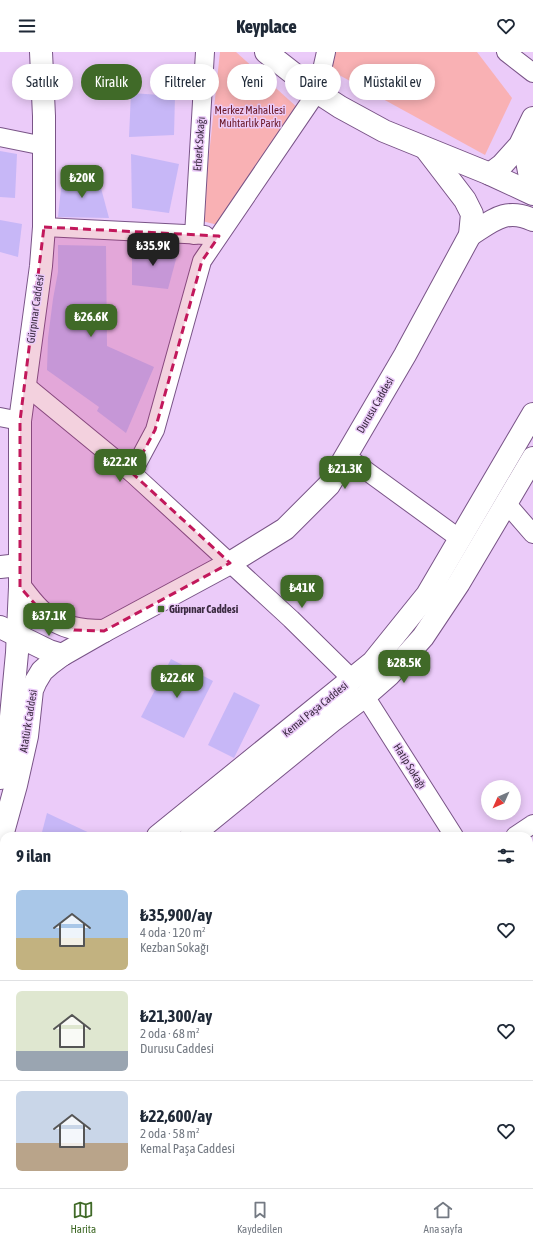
<!DOCTYPE html>
<html lang="tr">
<head>
<meta charset="utf-8">
<style>
	:root { --surface:#fff; --page:#f2f2f3; --text:#1f2937; --muted:#747a83; --line:#e0e1e3; --accent:#406a28 }
	body { margin:0; font-family:"Asap Condensed",sans-serif; background:var(--page); color:var(--text); height:100vh; display:flex; flex-direction:column; font-size:15px; white-space:nowrap }
	* { box-sizing:border-box; margin:0 }
	p { font-size:13px; color:var(--muted) }
	.icon { flex:none; width:22px; height:22px; fill:none; stroke:currentColor; stroke-width:2; stroke-linecap:round; stroke-linejoin:round }
	.map { position:relative; flex:1; overflow:hidden }
	.sheet { position:absolute; left:0px; top:780px; width:533px; height:356px; display:flex; flex-direction:column; background:var(--surface); border-radius:12px 12px 0 0; box-shadow:0 2px 10px #0003 }
	.sheet>* { flex:none }
	.hud { position:absolute; left:12px; top:12px; width:509px; height:36px; display:flex; gap:8px }
	.needle { width:26px; rotate:225deg }
	.tools { position:absolute; left:481px; top:728px; display:grid; gap:8px }
	.tools a { display:grid; place-items:center; width:40px; height:40px; border-radius:50%; background:var(--surface); box-shadow:0 2px 10px #0003; font-size:20px }
	.price { position:absolute; translate:-50% -34px; padding:0 9px; border-radius:8px; background:var(--accent); color:#fff; font-size:13px; line-height:26px; filter:drop-shadow(0 1px 2px #0008) }
	.price::after { content:''; position:absolute; left:50%; top:24px; width:12px; height:9px; margin-left:-6px; background:inherit; clip-path:polygon(0 0,100% 0,50% 100%) }
	.price.selected { background:#222; color:#fff }
	ul { padding:0; list-style:none }
	li { display:flex; align-items:center; gap:12px; height:100px; padding:0 16px }
	li+li { border-top:1px solid var(--line) }
	li span { display:grid; place-items:center; flex:none; width:112px; height:80px; border-radius:6px; color:#555 }
	li>.icon { margin-inline-start:auto }
	span .icon { width:48px; height:48px; fill:#fffc; stroke-width:1 }
	li b { font-size:17px }
	h2 { display:flex; justify-content:space-between; align-items:center; height:48px; padding:0 16px; font-size:17px }
	.pill { padding:0 14px; border-radius:18px; background:var(--surface); box-shadow:0 2px 10px #0003; font-size:14px; line-height:36px }
	.pill.selected { background:var(--accent); color:#fff }
	header { display:flex; justify-content:space-between; align-items:center; height:52px; padding:0 16px; background:var(--surface); font-size:18px; font-weight:800 }
	.menu { display:flex; justify-content:space-around; align-items:center; height:56px; border-top:1px solid var(--line); background:var(--surface); font-size:11px; color:var(--muted) }
	.menu a { display:grid; justify-items:center; gap:2px }
	.menu .selected { color:var(--accent) }
	.map>svg:first-child { display:block }
	.green { fill:#f9b1b4 }
	.building { fill:#c7b7f7 }
	.lines { fill:none; stroke-linecap:round; stroke-linejoin:round }
	.street-casing { stroke:#795487; stroke-width:20 }
	.secondary-casing { stroke:#795487; stroke-width:24 }
	.street { stroke:#fff; stroke-width:18 }
	.secondary { stroke:#fff; stroke-width:22 }
	.marked { fill:#c2185b; fill-opacity:0.2; stroke:#c2185b; stroke-width:3; stroke-dasharray:8 5; stroke-linejoin:round }
	.poi-dot { fill:#406a28; stroke:#ebcbf9; stroke-width:1.5 }
	.labels { text-anchor:middle; stroke-width:3; stroke-linejoin:round; paint-order:stroke }
	.park-label { font-size:11px; fill:#691725; stroke:#ebcbf9 }
	.street-label { font-size:11px; fill:#3b2b41; stroke:#ebcbf9 }
	.poi-label { font-size:11px; font-weight:bold; fill:#3b2b41; stroke:#ebcbf9; text-anchor:start }
</style>
</head>
<body>
<header><svg class="icon" aria-label="menu" viewBox="0 0 24 24"><path d="M4 6h16M4 12h16M4 18h16"/></svg>Keyplace<svg class="icon" aria-label="heart" viewBox="0 0 24 24"><path d="M12 20l-8-8c-3-5 5-10 8-4 3-6 11-1 8 4z"/></svg></header>
<div class="map">
<svg width="533" height="1136" viewBox="0 0 533 1136">
	<rect width="100%" height="100%" fill="#ebcbf9"/>
	<g class="green">
		<path d="M 220,0 L 236,0 L 299,57 L 222,174 L 202,169 Z"/>
		<path d="M 334,0 L 477,0 L 512,46 L 485,103 L 330,18 Z"/>
	</g>
	<g class="building">
		<path d="M 131,41 L 175,44 L 174,83 L 129,85 Z"/>
		<path d="M 0,99 L 17,102 L 15,146 L 0,145 Z"/>
		<path d="M 131,102 L 179,112 L 169,161 L 132,156 Z"/>
		<path d="M 98,125 L 109,166 L 58,165 L 62,127 Z"/>
		<path d="M 0,168 L 22,172 L 18,205 L 0,200 Z"/>
		<path d="M 58,193 L 106,194 L 107,294 L 154,315 L 126,381 L 97,359 L 99,355 L 47,318 L 48,286 L 53,247 L 58,220 Z"/>
		<path d="M 132,194 L 178,200 L 168,237 L 132,233 Z"/>
		<path d="M 171,607 L 213,629 L 184,686 L 141,665 Z"/>
		<path d="M 234,640 L 260,653 L 234,706 L 208,693 Z"/>
		<path d="M 47,761 L 96,784 L 41,784 Z"/>
	</g>
	<g class="lines">
		<g class="street-casing">
			<g id="street">
				<path d="M 506,0 L 533,21"/>
				<path d="M 0,85 L 44,94"/>
				<path d="M 44,175 L 205,183"/>
				<path d="M 194,183 L 205,0"/>
				<path d="M 25,333 L 132,421 L 291,567 L 352,627"/>
				<path d="M 0,365 L 20,369"/>
				<path d="M 346,404 L 460,487"/>
				<path d="M 132,421 L 155,378 L 202,209 L 317,40 L 326,0"/>
				<path d="M 507,452 L 533,482"/>
				<path d="M 365,644 L 454,784"/>
				<path d="M 515,784 L 533,772"/>
				<path d="M 529,913 L 533,920"/>
				<path d="M 0,1008 L 4,1006"/>
				<path d="M 0,1080 L 4,1078"/>
				<path d="M 235,1132 L 239,1136"/>
				<path d="M 141,1136 L 147,1132"/>
			</g>
		</g>
		<g class="secondary-casing">
			<g id="secondary">
				<path d="M 266,0 L 317,40 L 340,55 L 384,79 L 490,122 L 533,142"/>
				<path d="M 533,97 L 527,109 L 530,125 L 533,132"/>
				<path d="M 490,122 L 502,113 L 520,93 L 533,66"/>
				<path d="M 470,183 C 492,169 506,155 533,168"/>
				<path d="M 0,515 L 19,513"/>
				<path d="M 20,535 C 27,543 34,554 43,561 C 63,576 79,579 104,579"/>
				<path d="M 0,575 L 49,599 L 62,603"/>
				<path d="M 0,726 L 10,675 L 17,601 L 20,535 L 20,369 L 41,214 L 44,175 L 44,64 L 41,0"/>
				<path d="M 158,784 L 373,610 L 427,543 L 533,362"/>
				<path d="M 191,784 L 332,669 L 365,644 L 389,623 L 423,585 L 459,531 L 533,406"/>
				<path d="M 0,791 L 16,733 L 27,684 L 32,638 L 36,629 L 42,619 L 50,612 L 62,603 L 104,579 L 230,511 L 285,477 L 329,433 L 405,303 L 470,183 L 472,162 L 465,148 L 426,97"/>
				<path d="M 0,893 L 4,897"/>
				<path d="M 0,917 L 4,914"/>
				<path d="M 529,1095 L 533,1092"/>
				<path d="M 480,1136 L 485,1132"/>
			</g>
		</g>
		<use href="#street" class="street"/>
		<use href="#secondary" class="secondary"/>
	</g>
	<path class="marked" d="M 44,175 L 219,184 L 202,209 L 155,378 L 132,421 L 230,511 L 104,579 L 74,578 L 42,560 L 20,535 L 20,369 Z"/>
	<rect class="poi-dot" x="157" y="553" width="8" height="8" rx="2"/>
	<g class="labels">
		<g class="park-label">
			<text x="250" y="62">Merkez Mahallesi<tspan x="250" dy="13">Muhtarlık Parkı</tspan></text>
		</g>
		<g class="street-label">
			<text transform="translate(199 92) rotate(-86)" y="4">Erberk Sokağı</text>
			<text transform="translate(35 257) rotate(-82)" y="4">Gürpınar Caddesi</text>
			<text transform="translate(375 353) rotate(-60)" y="4">Durusu Caddesi</text>
			<text transform="translate(315 657) rotate(-39)" y="4">Kemal Paşa Caddesi</text>
			<text transform="translate(28 669) rotate(-81)" y="4">Atatürk Caddesi</text>
			<text transform="translate(410 714) rotate(58)" y="4">Hatip Sokağı</text>
		</g>
		<g class="poi-label">
			<text x="169" y="561">Gürpınar Caddesi</text>
		</g>
	</g>
</svg>
<div class="tools">
<a><svg class="needle" viewBox="-14 -14 28 28"><path d="M0-13l5 13h-10z" fill="#e53935"/><path d="M0 13l5-13h-10z" fill="#747a83"/></svg></a>
</div>
<b class="price" style="left:82px;top:147px">₺20K</b>
<b class="price selected" style="left:153px;top:215px">₺35.9K</b>
<b class="price" style="left:91px;top:286px">₺26.6K</b>
<b class="price" style="left:120px;top:431px">₺22.2K</b>
<b class="price" style="left:345px;top:438px">₺21.3K</b>
<b class="price" style="left:302px;top:557px">₺41K</b>
<b class="price" style="left:49px;top:585px">₺37.1K</b>
<b class="price" style="left:404px;top:632px">₺28.5K</b>
<b class="price" style="left:177px;top:647px">₺22.6K</b>
<div class="hud">
<a class="pill">Satılık</a>
<a class="pill selected">Kiralık</a>
<a class="pill">Filtreler</a>
<a class="pill">Yeni</a>
<a class="pill">Daire</a>
<a class="pill">Müstakil ev</a>
</div>
<section class="sheet">
<h2>9 ilan<svg class="icon" aria-label="filters" viewBox="0 0 24 24"><path d="M4 7h16M4 17h16"/><circle cx="9" cy="7" r="2"/><circle cx="15" cy="17" r="2"/></svg></h2>
<ul>
<li><span style="background:linear-gradient(#a9c7e8 60%,#c2b280 0)"><svg class="icon" aria-label="home" viewBox="0 0 24 24"><path d="M3 11l9-7 9 7M6 9v11h12V9"/></svg></span><div><b>₺35,900/ay</b><p>4 oda · 120 m²</p><p>Kezban Sokağı</p></div><svg class="icon" aria-label="heart" viewBox="0 0 24 24"><path d="M12 20l-8-8c-3-5 5-10 8-4 3-6 11-1 8 4z"/></svg></li>
<li><span style="background:linear-gradient(#dfe7d0 75%,#9aa5b1 0)"><svg class="icon" aria-label="home" viewBox="0 0 24 24"><path d="M3 11l9-7 9 7M6 9v11h12V9"/></svg></span><div><b>₺21,300/ay</b><p>2 oda · 68 m²</p><p>Durusu Caddesi</p></div><svg class="icon" aria-label="heart" viewBox="0 0 24 24"><path d="M12 20l-8-8c-3-5 5-10 8-4 3-6 11-1 8 4z"/></svg></li>
<li><span style="background:linear-gradient(#c9d6e8 65%,#b9a48a 0)"><svg class="icon" aria-label="home" viewBox="0 0 24 24"><path d="M3 11l9-7 9 7M6 9v11h12V9"/></svg></span><div><b>₺22,600/ay</b><p>2 oda · 58 m²</p><p>Kemal Paşa Caddesi</p></div><svg class="icon" aria-label="heart" viewBox="0 0 24 24"><path d="M12 20l-8-8c-3-5 5-10 8-4 3-6 11-1 8 4z"/></svg></li>
</ul>
</section>
</div>
<nav class="menu">
<a class="selected"><svg class="icon" aria-label="map" viewBox="0 0 24 24"><path d="M3 6l6-2 6 2 6-2v14l-6 2-6-2-6 2zM9 4v14M15 6v14"/></svg>Harita</a>
<a><svg class="icon" aria-label="saved" viewBox="0 0 24 24"><path d="M7 4h10v16l-5-4-5 4z"/></svg>Kaydedilen</a>
<a><svg class="icon" aria-label="home" viewBox="0 0 24 24"><path d="M3 11l9-7 9 7M6 9v11h12V9"/></svg>Ana sayfa</a>
</nav>
</body>
</html>
